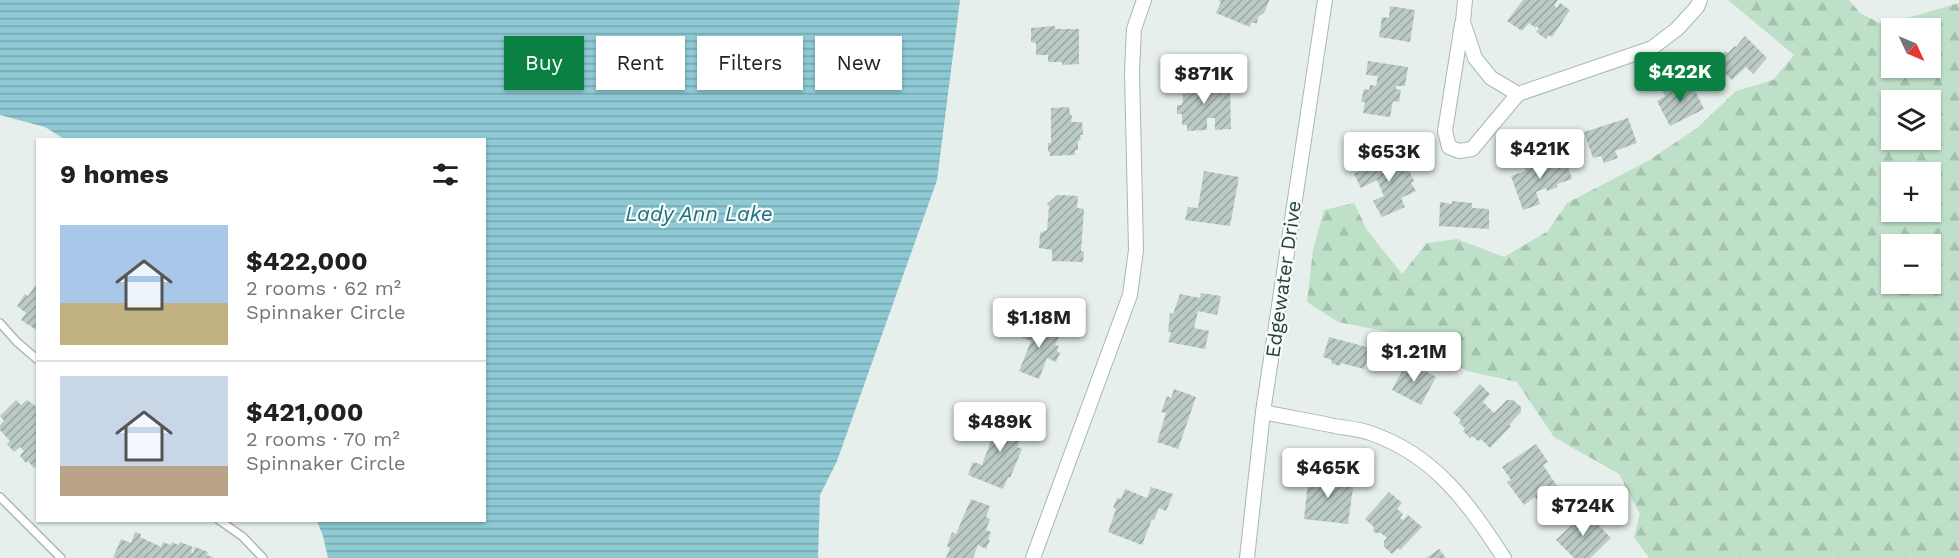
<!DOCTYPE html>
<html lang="en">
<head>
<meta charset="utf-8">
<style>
	:root { --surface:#fff; --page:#f6f6f6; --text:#202124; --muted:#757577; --line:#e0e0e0; --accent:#0b8043 }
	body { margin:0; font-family:"Work Sans",sans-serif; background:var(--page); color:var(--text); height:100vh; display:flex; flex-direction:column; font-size:22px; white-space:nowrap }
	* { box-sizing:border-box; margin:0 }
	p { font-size:20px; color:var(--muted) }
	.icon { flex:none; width:33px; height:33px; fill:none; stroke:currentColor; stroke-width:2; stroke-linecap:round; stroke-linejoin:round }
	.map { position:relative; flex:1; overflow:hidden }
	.panel { position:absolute; left:36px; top:138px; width:450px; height:384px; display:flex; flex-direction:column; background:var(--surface); border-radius:0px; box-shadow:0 2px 4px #0004 }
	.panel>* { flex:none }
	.banner { position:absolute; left:504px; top:36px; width:570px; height:54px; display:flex; gap:12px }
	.needle { width:39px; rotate:134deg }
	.fabs { position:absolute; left:1881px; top:18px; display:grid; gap:12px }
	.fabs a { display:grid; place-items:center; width:60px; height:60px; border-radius:0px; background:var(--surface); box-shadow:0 2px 4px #0004; font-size:30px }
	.price { position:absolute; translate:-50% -51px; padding:0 14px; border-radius:6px; background:#fff; color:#222; font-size:20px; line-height:39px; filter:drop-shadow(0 2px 3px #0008) }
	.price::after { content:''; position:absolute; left:50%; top:36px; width:18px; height:14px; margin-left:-9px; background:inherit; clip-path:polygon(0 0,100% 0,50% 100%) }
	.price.active { background:var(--accent); color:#fff }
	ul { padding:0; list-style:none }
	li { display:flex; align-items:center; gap:18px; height:150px; padding:0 24px }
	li+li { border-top:2px solid var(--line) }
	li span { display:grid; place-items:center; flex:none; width:168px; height:120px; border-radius:0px; color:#555 }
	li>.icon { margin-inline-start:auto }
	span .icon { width:72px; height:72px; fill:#fffc; stroke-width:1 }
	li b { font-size:26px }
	h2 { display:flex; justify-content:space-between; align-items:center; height:72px; padding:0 24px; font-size:26px }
	.pill { padding:0 21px; border-radius:0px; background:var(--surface); box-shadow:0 2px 4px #0004; font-size:21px; line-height:54px }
	.pill.active { background:var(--accent); color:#fff }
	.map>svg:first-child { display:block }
	.forest { fill:url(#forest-firs); fill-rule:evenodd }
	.water { fill:url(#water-rules) }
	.building { fill:url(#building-hatch) }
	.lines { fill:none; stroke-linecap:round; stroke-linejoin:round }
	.lane-casing { stroke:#a8b8b2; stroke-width:10 }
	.street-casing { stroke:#a8b8b2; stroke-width:16 }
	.lane { stroke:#fff; stroke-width:7 }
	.street { stroke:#fff; stroke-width:14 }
	.labels { text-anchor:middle; stroke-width:4.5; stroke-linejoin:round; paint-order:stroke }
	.street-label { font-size:20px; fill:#24423a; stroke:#f7fbf9 }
	.water-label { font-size:21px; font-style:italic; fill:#1c6f80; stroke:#f7fbf9 }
</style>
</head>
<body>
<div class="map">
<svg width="1959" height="558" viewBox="0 0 1959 558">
	<defs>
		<pattern id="forest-firs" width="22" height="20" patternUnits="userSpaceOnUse" patternTransform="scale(1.5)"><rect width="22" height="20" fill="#bfe0c8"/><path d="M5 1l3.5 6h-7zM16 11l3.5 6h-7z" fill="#a4c1ad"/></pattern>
		<pattern id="water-rules" width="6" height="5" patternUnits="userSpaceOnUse" patternTransform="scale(1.5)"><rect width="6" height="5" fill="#8ec9d4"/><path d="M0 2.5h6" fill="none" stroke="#74a5ad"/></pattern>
		<pattern id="building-hatch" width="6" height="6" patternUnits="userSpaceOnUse" patternTransform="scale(1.5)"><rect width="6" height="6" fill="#bbcac4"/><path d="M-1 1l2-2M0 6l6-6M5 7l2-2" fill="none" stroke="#98a6a0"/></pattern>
	</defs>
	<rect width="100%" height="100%" fill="#e6efeb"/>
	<path class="forest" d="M 1728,0 L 1849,0 L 1860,13 L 1883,25 L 1959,3 L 1959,558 L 1649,558 L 1634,537 L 1640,514 L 1619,474 L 1554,437 L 1517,382 L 1467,371 L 1410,336 L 1338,322 L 1307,302 L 1313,250 L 1324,210 L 1354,203 L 1367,230 L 1402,274 L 1427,243 L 1457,239 L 1504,257 L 1548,231 L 1567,203 L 1648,161 L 1697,128 L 1736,91 L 1773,80 L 1794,55 ZM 1892,28 L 1930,28 L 1930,68 L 1892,68 ZM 1892,100 L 1930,100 L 1930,140 L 1892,140 ZM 1892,172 L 1930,172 L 1930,212 L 1892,212 ZM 1892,244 L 1930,244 L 1930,284 L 1892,284 Z"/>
	<path class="water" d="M 0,0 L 960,0 L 937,180 L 837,461 L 820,495 L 818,558 L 328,558 L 323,536 L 317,521 L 484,520 L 484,140 L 64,139 L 45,127 L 0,115 Z"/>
	<g class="building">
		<path d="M 1218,0 L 1269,0 L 1269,1 L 1264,13 L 1258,17 L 1257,23 L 1251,23 L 1250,27 L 1216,13 L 1221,2 Z"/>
		<path d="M 1523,0 L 1558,0 L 1554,5 L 1557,8 L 1560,3 L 1570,10 L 1552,37 L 1548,35 L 1546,39 L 1536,32 L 1539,28 L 1536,26 L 1536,28 L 1529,23 L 1522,31 L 1507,21 Z"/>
		<path d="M 1390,6 L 1415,10 L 1410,42 L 1379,37 L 1382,17 L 1389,18 Z"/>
		<path d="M 1055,26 L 1055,29 L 1079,29 L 1079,64 L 1062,65 L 1062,62 L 1048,62 L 1048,55 L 1036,55 L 1036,43 L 1031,42 L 1031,28 Z"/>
		<path d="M 1745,36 L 1767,58 L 1753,74 L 1746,67 L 1732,80 L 1716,65 L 1722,59 L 1720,57 L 1725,51 L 1728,53 L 1735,46 L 1736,47 Z"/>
		<path d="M 1368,61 L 1408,67 L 1405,86 L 1396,86 L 1396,89 L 1401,90 L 1399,102 L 1393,101 L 1390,117 L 1363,113 L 1365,102 L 1361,102 L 1364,89 L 1369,90 L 1370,85 L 1376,86 L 1378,76 L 1366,75 Z"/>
		<path d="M 1186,71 L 1206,71 L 1206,92 L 1230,92 L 1231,129 L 1215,130 L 1215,118 L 1207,118 L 1207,130 L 1187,131 L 1187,125 L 1182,125 L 1182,114 L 1177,114 L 1177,105 L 1182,105 L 1183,94 L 1186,94 Z"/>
		<path d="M 1689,79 L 1704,109 L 1670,126 L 1657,101 L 1665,96 L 1663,92 Z"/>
		<path d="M 1069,107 L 1070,115 L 1072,115 L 1071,122 L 1082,122 L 1083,135 L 1080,135 L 1081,140 L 1078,141 L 1078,150 L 1075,150 L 1075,155 L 1050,156 L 1050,152 L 1048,152 L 1048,143 L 1051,143 L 1051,108 Z"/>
		<path d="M 1628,118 L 1637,143 L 1615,151 L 1618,158 L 1604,163 L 1601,156 L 1593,158 L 1584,132 Z"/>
		<path d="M 1397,152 L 1401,161 L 1404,159 L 1414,181 L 1411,183 L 1416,191 L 1401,198 L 1405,207 L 1382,217 L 1373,201 L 1384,196 L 1377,180 L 1361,188 L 1354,174 Z"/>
		<path d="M 1547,158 L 1549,163 L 1565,158 L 1572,179 L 1557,184 L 1558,187 L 1547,191 L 1546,188 L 1536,192 L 1540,204 L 1523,210 L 1511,176 L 1526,171 L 1524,166 Z"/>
		<path d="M 1204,171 L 1239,177 L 1230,226 L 1185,220 L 1188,207 L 1198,208 Z"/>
		<path d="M 1057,195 L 1078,196 L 1077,208 L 1084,209 L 1081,251 L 1084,252 L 1083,262 L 1052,261 L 1052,250 L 1039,248 L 1040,233 L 1047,230 L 1049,206 L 1047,204 Z"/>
		<path d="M 1452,201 L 1472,203 L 1472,208 L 1489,209 L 1489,229 L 1439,226 L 1440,202 L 1452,204 Z"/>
		<path d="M 38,282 L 38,331 L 21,320 L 26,313 L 17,306 L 25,294 L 28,296 Z"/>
		<path d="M 1201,293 L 1221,296 L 1217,315 L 1198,311 L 1194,328 L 1209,331 L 1205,349 L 1168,342 L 1171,332 L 1168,332 L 1170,313 L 1173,314 L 1180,294 L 1200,298 Z"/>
		<path d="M 1029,321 L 1043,326 L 1042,329 L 1060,335 L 1055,345 L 1059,346 L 1057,351 L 1060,353 L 1056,362 L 1047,358 L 1039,379 L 1019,371 L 1031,341 L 1022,338 Z"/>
		<path d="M 1329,337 L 1370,348 L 1364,369 L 1341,363 L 1340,366 L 1331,363 L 1332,360 L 1323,357 Z"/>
		<path d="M 1407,361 L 1436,377 L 1421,405 L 1392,390 Z"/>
		<path d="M 1480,384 L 1490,394 L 1483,402 L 1494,413 L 1507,400 L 1513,400 L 1521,407 L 1521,412 L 1509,425 L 1511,426 L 1490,448 L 1481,439 L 1478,441 L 1472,436 L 1470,438 L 1463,431 L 1465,428 L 1459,423 L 1461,420 L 1453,413 Z"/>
		<path d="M 1174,389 L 1196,397 L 1178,449 L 1157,442 L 1166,413 L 1161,412 L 1167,396 L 1171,398 Z"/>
		<path d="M 16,400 L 21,405 L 27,400 L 38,408 L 38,468 L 36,467 L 34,468 L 28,461 L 26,463 L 20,456 L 24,451 L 20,447 L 14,452 L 7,444 L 10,441 L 0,430 L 0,425 L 4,421 L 0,416 Z"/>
		<path d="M 996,415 L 1025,427 L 1017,447 L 1022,449 L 1010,478 L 1008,477 L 1003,489 L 968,475 L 973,462 L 982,465 L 993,435 L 986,431 L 988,424 L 991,425 Z"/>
		<path d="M 1536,444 L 1548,462 L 1543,465 L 1557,486 L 1537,500 L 1535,497 L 1524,505 L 1507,482 L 1511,480 L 1502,467 Z"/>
		<path d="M 1309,472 L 1327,475 L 1326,480 L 1331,481 L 1334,478 L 1339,478 L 1338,482 L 1341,482 L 1341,479 L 1354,481 L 1348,524 L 1304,519 Z"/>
		<path d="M 1151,487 L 1173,494 L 1166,511 L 1159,508 L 1154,520 L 1152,519 L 1142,545 L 1108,532 L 1116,509 L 1113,508 L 1117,498 L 1121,499 L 1125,489 L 1147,498 Z"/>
		<path d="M 1389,492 L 1402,503 L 1397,509 L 1403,514 L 1400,518 L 1403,520 L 1408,515 L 1422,527 L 1400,550 L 1398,548 L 1392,554 L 1384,547 L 1384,541 L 1387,538 L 1381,533 L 1376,533 L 1373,531 L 1374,527 L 1365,519 Z"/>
		<path d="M 971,499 L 990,506 L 986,517 L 990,519 L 986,530 L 991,532 L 988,540 L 990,540 L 986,549 L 978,545 L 973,558 L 946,558 L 950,548 L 947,546 L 952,532 L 956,534 Z"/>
		<path d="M 1583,509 L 1611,538 L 1590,558 L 1574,558 L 1556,540 L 1573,524 L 1570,521 Z"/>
		<path d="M 135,532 L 141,534 L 140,537 L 161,547 L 163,542 L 171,545 L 172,542 L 178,545 L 180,542 L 193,547 L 191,552 L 193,553 L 195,547 L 208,552 L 207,555 L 214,558 L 113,558 L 121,539 L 131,543 Z"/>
		<path d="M 1439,549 L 1446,558 L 1426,558 Z"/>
	</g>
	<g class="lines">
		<g class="lane-casing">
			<g id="lane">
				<path d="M 0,323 L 17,342 L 38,360"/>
				<path d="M 0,497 L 61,558"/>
				<path d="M 219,520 L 243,537 L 263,558"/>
			</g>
		</g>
		<g class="street-casing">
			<g id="street">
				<path d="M 1465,0 L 1463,22 L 1475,58 L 1491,78 L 1518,94 L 1652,48 L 1677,29 L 1697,7 L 1700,0"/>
				<path d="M 1462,24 L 1445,131 L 1449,147 L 1459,151 L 1472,149 L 1518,94"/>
				<path d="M 1263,412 C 1287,417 1311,421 1335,426 C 1346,428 1359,429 1370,433 C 1435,455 1468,503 1504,558"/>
				<path d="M 1033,558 L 1130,295 L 1136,250 L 1132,71 L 1134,29 L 1144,0"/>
				<path d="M 1247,558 L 1263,412 L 1325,0"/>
			</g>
		</g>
		<use href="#lane" class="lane"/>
		<use href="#street" class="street"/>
	</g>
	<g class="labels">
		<g class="street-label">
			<text transform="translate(1283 279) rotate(-82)" y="7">Edgewater Drive</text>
		</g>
		<g class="water-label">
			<text x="699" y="221">Lady Ann Lake</text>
		</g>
	</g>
</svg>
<div class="fabs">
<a><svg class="needle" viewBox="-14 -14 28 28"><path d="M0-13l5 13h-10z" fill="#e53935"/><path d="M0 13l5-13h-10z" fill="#757577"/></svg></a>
<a><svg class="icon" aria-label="layers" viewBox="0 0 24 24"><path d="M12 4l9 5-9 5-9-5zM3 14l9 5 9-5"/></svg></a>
<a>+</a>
<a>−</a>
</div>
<b class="price active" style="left:1680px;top:103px">$422K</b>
<b class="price" style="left:1204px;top:105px">$871K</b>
<b class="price" style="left:1540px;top:180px">$421K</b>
<b class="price" style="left:1389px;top:183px">$653K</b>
<b class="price" style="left:1039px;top:349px">$1.18M</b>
<b class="price" style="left:1414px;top:383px">$1.21M</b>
<b class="price" style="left:1000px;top:453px">$489K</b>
<b class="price" style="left:1328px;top:499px">$465K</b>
<b class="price" style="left:1583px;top:537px">$724K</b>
<div class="banner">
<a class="pill active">Buy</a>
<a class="pill">Rent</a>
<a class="pill">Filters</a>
<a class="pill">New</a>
</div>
<section class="panel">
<h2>9 homes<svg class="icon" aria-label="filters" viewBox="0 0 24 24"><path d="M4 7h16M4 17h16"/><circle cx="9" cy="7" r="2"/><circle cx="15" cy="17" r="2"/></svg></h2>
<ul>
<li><span style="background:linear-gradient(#a9c7e8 65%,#c2b280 0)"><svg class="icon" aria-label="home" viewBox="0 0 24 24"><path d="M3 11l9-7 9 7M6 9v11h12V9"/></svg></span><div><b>$422,000</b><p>2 rooms · 62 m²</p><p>Spinnaker Circle</p></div></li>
<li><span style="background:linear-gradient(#c9d6e8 75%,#b9a48a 0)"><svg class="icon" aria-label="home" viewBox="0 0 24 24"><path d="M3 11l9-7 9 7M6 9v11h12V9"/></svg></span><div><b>$421,000</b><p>2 rooms · 70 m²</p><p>Spinnaker Circle</p></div></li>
</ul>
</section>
</div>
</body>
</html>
